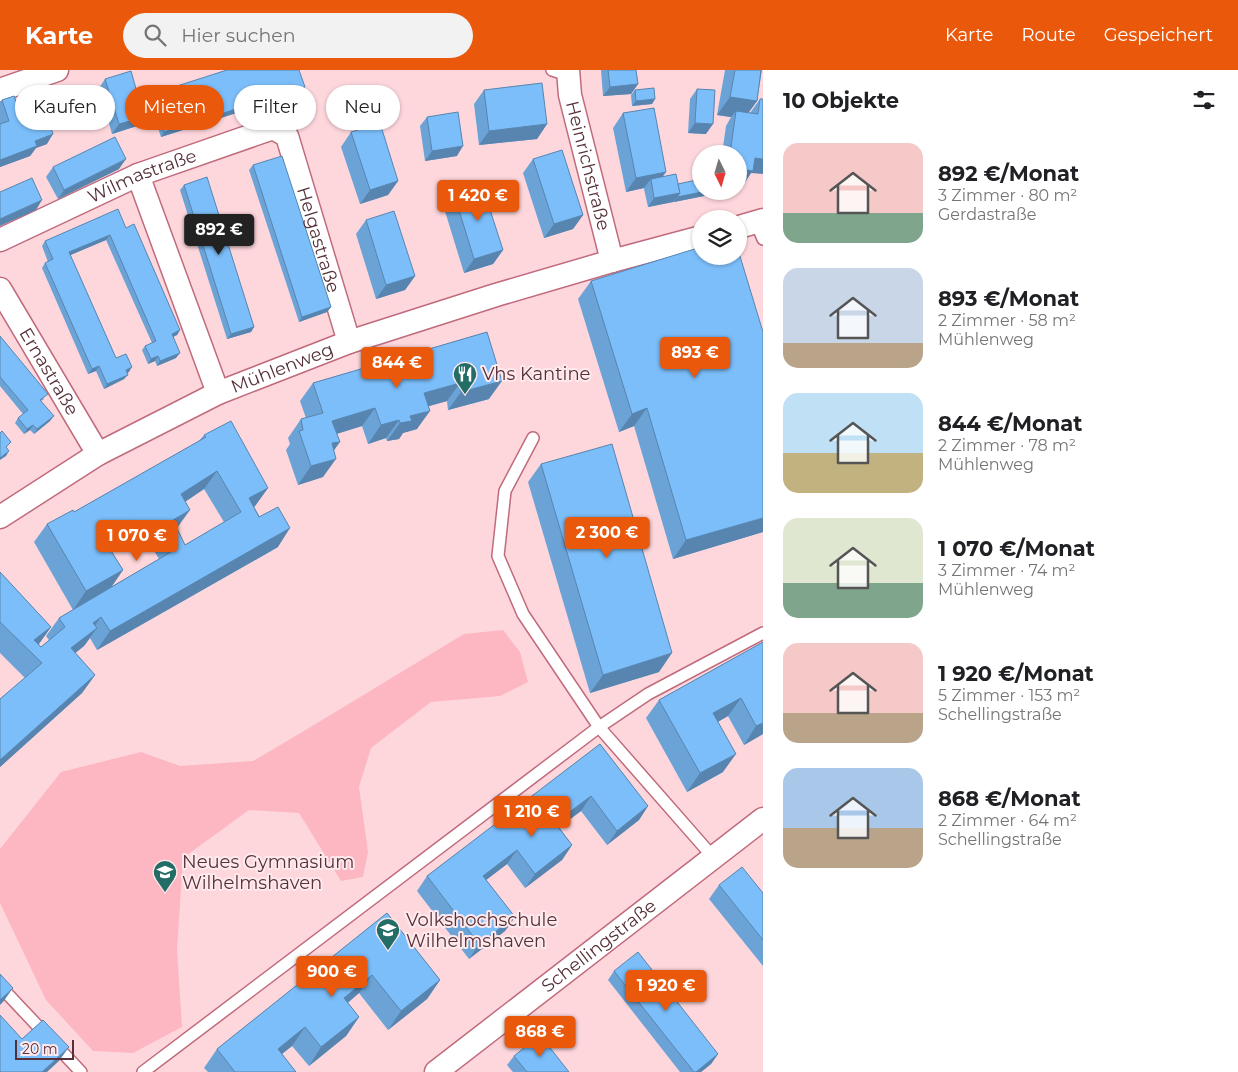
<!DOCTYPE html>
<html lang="de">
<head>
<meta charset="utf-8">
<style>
	:root { --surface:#fff; --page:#f2f2f2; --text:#202124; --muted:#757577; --accent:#ea580c }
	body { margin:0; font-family:Montserrat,sans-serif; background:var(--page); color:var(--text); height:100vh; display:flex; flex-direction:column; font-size:19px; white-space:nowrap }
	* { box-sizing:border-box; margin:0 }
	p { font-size:16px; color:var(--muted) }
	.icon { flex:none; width:28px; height:28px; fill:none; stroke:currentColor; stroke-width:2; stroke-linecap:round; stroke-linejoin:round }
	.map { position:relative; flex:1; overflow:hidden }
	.side { display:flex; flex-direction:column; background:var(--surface); width:475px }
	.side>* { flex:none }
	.hud { position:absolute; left:15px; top:15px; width:475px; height:45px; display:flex; gap:10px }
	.needle { width:32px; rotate:175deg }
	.controls { position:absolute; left:692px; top:75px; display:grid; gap:10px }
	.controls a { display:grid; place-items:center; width:55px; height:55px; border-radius:50%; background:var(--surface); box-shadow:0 1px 4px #0004; font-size:25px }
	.scale { position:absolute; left:15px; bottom:12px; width:59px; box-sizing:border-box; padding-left:5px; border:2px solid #553038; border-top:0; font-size:14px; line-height:18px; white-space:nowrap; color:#553038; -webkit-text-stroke:4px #feeaed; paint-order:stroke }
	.price { position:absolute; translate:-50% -42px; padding:0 11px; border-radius:5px; background:var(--accent); color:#fff; font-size:16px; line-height:32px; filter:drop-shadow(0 1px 2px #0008) }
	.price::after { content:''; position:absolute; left:50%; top:30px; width:15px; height:11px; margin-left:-8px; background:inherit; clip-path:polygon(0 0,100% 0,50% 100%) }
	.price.active { background:#222; color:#fff }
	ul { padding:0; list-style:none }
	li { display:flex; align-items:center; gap:15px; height:125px; padding:0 20px }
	li span { display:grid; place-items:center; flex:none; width:140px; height:100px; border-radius:15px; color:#555 }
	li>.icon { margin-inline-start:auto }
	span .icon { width:60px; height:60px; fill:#fffc; stroke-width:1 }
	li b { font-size:21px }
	h2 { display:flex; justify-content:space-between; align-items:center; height:60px; padding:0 20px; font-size:21px }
	.tag { padding:0 18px; border-radius:22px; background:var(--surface); box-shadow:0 1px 4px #0004; font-size:18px; line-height:45px }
	.tag.active { background:var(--accent); color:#fff }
	header { display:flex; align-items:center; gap:30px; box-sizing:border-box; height:70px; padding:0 25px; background:var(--accent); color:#fff }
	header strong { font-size:24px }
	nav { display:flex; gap:28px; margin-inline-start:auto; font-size:18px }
	.search { width:350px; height:45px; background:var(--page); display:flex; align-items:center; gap:12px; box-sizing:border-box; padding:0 18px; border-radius:28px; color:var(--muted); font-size:19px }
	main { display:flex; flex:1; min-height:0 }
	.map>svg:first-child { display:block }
	.green { fill:#fcb7c3 }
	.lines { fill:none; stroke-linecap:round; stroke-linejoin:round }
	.service-casing { stroke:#c06b7c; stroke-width:14 }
	.minor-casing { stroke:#c06b7c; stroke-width:25 }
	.service { stroke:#fff; stroke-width:11 }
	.minor { stroke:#fff; stroke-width:22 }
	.wall { fill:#6ba3d7; fill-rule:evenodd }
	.shaded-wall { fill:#5785af }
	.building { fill:#7cbefa; stroke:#5785af; fill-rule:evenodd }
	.labels { text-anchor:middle; stroke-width:4; stroke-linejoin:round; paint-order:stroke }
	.street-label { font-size:18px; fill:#553038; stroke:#feeaed }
	.poi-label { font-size:18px; fill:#553038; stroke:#feeaed; text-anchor:start }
</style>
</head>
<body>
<header>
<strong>Karte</strong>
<div class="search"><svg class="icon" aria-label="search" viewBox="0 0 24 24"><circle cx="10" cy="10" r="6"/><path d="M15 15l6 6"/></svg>Hier suchen</div>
<nav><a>Karte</a><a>Route</a><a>Gespeichert</a></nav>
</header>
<main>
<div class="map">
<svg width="763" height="1002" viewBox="0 0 763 1002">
	<rect width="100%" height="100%" fill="#fed7dd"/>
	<path class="green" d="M 503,560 L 520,582 L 528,612 L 500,626 L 431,632 L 371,678 L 359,717 L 368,782 L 363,807 L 341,811 L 299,743 L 249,740 L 183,788 L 177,880 L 182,957 L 133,983 L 93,981 L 46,930 L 0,833 L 0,779 L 61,702 L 141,682 L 180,696 L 253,691 L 309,658 L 464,564 Z"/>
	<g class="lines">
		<g class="service-casing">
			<g id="service">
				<path d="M 552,0 L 568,5"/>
				<path d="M 756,152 L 763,169"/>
				<path d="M 533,368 L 505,421 L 498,486 L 523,544 L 599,657 L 713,787"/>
				<path d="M 0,916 L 81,1002"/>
				<path d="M 143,1002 L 599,657 L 648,624 L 763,563"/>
			</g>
		</g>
		<g class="minor-casing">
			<g id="minor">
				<path id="s1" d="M 568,0 L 570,25 L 612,191"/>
				<path d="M 0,20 L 57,0"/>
				<path d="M 138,105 L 218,323"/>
				<path d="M 739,157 L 763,150"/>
				<path id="s2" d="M 0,170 L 138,105 L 273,58 L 287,66 L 349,272"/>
				<path id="s3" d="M 0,219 L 98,384"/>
				<path id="s4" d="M 0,447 L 98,384 L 218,323 L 349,272 L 496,225 L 612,191 L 701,167"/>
				<path id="s5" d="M 436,1002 L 763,749"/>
			</g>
		</g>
		<use href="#service" class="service"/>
		<use href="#minor" class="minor"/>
	</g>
	<g class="wall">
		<path d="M 601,0 L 636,0 L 638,14 L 631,24 L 603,26 Z"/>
		<path d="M 725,0 L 762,0 L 757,31 L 748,43 L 750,43 L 760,29 L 751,103 L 743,115 L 739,84 L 722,84 L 726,56 L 731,47 L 717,45 Z"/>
		<path d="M 105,9 L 144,47 L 137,56 L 112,64 L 99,18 Z"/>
		<path d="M 697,19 L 706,64 L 688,63 L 690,29 Z"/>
		<path d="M 484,20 L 547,54 L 537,69 L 479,75 L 474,34 Z"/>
		<path d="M 635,20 L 655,29 L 652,34 L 632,36 L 631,25 Z"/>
		<path d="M 302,22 L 161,67 L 148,29 L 152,24 Z"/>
		<path d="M 2,30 L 22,46 L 47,74 L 36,78 L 30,86 L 0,97 L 0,32 Z"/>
		<path d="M 623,43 L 666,102 L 662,107 L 678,114 L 708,121 L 704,126 L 674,132 L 673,132 L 648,137 L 644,119 L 644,118 L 626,122 L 613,58 Z"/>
		<path d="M 427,47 L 457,86 L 425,91 L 420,56 Z"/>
		<path d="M 351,62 L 398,111 L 388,125 L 360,134 L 341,77 Z"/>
		<path d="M 533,89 L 583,145 L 573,159 L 544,168 L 523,103 Z"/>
		<path d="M 253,95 L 331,237 L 327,242 L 299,252 L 249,100 Z"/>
		<path d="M 53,97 L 119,99 L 58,129 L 46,107 Z"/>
		<path d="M 184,115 L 254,257 L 251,262 L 227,269 L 180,120 Z"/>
		<path d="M 454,124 L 503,180 L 493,194 L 464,203 L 444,138 Z"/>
		<path d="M 366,150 L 415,206 L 405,220 L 376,229 L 356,164 Z"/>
		<path d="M 126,158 L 180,260 L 177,265 L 173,267 L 176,288 L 157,296 L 155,291 L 148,294 L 142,280 L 145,276 L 152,273 L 106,170 L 70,185 L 116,288 L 129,302 L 127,303 L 124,309 L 104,319 L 96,301 L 88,304 L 42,198 L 45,193 L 48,192 L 42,176 L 45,171 Z"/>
		<path d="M 591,211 L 763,462 L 673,489 L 634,356 L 619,362 L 578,229 Z"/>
		<path d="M 487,262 L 489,329 L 448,340 L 447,331 L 429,336 L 417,359 L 403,363 L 399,369 L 387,371 L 386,368 L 368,374 L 362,356 L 337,364 L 334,380 L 323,407 L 298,415 L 286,380 L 290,374 L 288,368 L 301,349 L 306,348 L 300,331 L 313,313 Z"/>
		<path d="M 0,266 L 44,329 L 41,331 L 50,351 L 34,364 L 30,360 L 24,364 L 15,353 L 18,348 L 23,344 L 0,316 Z"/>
		<path d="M 204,365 L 268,418 L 255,436 L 254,437 L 278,477 L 97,580 L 90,568 L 84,576 L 75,583 L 95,605 L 82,623 L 0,697 L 0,629 L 25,608 L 0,583 L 0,502 L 51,557 L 39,574 L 41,577 L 49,570 L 46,566 L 59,548 L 73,540 L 34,472 L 47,454 L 74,442 L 199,371 ZM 204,419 L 224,452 L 185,475 L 177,458 L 185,432 ZM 123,468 L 133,483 L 150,474 L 159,489 L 111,517 L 123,500 L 108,476 Z"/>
		<path d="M 541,394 L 659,602 L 590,623 L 528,412 Z"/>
		<path d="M 763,572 L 763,664 L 744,675 L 728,646 L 718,652 L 723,702 L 687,722 L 646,648 L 659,630 Z"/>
		<path d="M 600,674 L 648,736 L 639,750 L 607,775 L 581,741 L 559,757 L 572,775 L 562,790 L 525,818 L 507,794 L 486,810 L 515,847 L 505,861 L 469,889 L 417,821 L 427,806 Z"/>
		<path d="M 719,815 L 763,823 L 763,896 L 709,829 Z"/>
		<path d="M 387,843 L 440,910 L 427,929 L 388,960 L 359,923 L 348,933 L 359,947 L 346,966 L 309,996 L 292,976 L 282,984 L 296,1002 L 208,1002 L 204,998 L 217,979 Z"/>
		<path d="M 614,901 L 718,984 L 711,994 L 701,1002 L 680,1002 L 608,910 Z"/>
		<path d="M 514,986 L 569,1002 L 513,1002 L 507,995 Z"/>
	</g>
	<g class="shaded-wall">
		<path d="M 638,14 L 631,24 L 603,26 L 610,17 Z"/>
		<path d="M 305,17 L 302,22 L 161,67 L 164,62 Z"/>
		<path d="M 730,27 L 757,31 L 744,49 L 736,41 L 731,47 L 717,45 Z"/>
		<path d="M 655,29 L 652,34 L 632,36 L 636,31 Z"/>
		<path d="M 144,47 L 137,56 L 112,64 L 119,54 Z"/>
		<path d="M 695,53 L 713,54 L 706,64 L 688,63 Z"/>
		<path d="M 547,54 L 537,69 L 479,75 L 489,61 Z"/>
		<path d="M 53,64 L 47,74 L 36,78 L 30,86 L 0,97 L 0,90 L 35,71 Z"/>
		<path d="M 463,76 L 457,86 L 425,91 L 432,81 Z"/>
		<path d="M 755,88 L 763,89 L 763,104 L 751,103 L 743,115 L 739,115 L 739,99 Z"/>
		<path d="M 126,89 L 119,99 L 58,129 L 64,120 Z"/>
		<path d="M 666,102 L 656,116 L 651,109 L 644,118 L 626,122 L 636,108 Z"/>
		<path d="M 398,111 L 388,125 L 360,134 L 370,120 Z"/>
		<path d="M 708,121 L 704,126 L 674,132 L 677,127 Z"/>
		<path d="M 680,123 L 673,132 L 648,137 L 654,128 Z"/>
		<path d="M 42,130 L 36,140 L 0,156 L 0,149 Z"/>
		<path d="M 583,145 L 573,159 L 544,168 L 554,154 Z"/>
		<path d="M 110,165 L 106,170 L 66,187 L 69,182 Z"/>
		<path d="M 503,180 L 493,194 L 464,203 L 474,189 Z"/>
		<path d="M 415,206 L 405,220 L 376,229 L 386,215 Z"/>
		<path d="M 331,237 L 327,242 L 299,252 L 302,247 Z"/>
		<path d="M 254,257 L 251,262 L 227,269 L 231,264 Z"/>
		<path d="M 180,260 L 177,265 L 168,269 L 172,264 Z"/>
		<path d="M 180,283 L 176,288 L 157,296 L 160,291 Z"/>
		<path d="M 158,286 L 155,291 L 148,294 L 151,289 Z"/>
		<path d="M 99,296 L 96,301 L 88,304 L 92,299 Z"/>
		<path d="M 132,297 L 129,302 L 122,305 L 126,300 Z"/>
		<path d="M 128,305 L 124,309 L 104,319 L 107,314 Z"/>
		<path d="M 502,311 L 489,329 L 448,340 L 461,322 Z"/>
		<path d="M 460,313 L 447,331 L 412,341 L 424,323 Z"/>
		<path d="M 375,338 L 362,356 L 319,369 L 332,351 Z"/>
		<path d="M 647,338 L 634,356 L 619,362 L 632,344 Z"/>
		<path d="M 430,341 L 417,359 L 403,363 L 399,369 L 387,371 L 400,353 L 410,346 Z"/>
		<path d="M 54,346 L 50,351 L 34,364 L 37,359 Z"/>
		<path d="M 399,350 L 386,368 L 368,374 L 381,355 Z"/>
		<path d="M 33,355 L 30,360 L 24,364 L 27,359 Z"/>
		<path d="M 340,372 L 327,390 L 332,373 Z"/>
		<path d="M 9,381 L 6,386 L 0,390 L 0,388 Z"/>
		<path d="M 336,389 L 323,407 L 298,415 L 311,396 Z"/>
		<path d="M 217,401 L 204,419 L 168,443 L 181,424 Z"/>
		<path d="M 268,418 L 255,436 L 240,444 L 249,428 Z"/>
		<path d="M 190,440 L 177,458 L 173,450 Z"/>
		<path d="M 763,448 L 763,462 L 673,489 L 686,470 Z"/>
		<path d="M 136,450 L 123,468 L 90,486 L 103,468 Z"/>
		<path d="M 163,455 L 150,474 L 133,483 L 146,465 Z"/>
		<path d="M 290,458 L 278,477 L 97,580 L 110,561 Z"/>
		<path d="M 123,500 L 110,519 L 73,540 L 86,521 Z"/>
		<path d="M 101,547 L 89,564 L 97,558 L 84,576 L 58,597 L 71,578 L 93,553 Z"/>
		<path d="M 51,557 L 38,575 L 34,570 Z"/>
		<path d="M 672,583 L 659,602 L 590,623 L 603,605 Z"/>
		<path d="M 95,605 L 82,623 L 0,697 L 0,690 Z"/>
		<path d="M 741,628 L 728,646 L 701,661 L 713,643 Z"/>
		<path d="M 763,653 L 763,664 L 744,675 L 756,656 Z"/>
		<path d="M 736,684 L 723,702 L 687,722 L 700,703 Z"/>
		<path d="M 591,726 L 581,741 L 545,768 L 555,753 Z"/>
		<path d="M 648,736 L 639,750 L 607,775 L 617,761 Z"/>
		<path d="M 572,775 L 562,790 L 525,818 L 535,804 Z"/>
		<path d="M 517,780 L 507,794 L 473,820 L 483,806 Z"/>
		<path d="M 515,847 L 505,861 L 469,889 L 479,874 Z"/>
		<path d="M 372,905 L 359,923 L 331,946 L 344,928 Z"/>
		<path d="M 440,910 L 427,929 L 388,960 L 401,941 Z"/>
		<path d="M 13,918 L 3,932 L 0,935 L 0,930 Z"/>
		<path d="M 359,947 L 346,966 L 309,996 L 321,977 Z"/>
		<path d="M 305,957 L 292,976 L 265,997 L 278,979 Z"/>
		<path d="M 69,977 L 59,991 L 47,1002 L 42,1002 Z"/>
		<path d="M 718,984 L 711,994 L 701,1002 L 696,1002 Z"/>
	</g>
	<g class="building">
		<path d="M 227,0 L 299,0 L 305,17 L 164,62 L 152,24 Z"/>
		<path d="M 608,0 L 636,0 L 638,14 L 610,17 Z"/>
		<path d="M 735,0 L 761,0 L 757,31 L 730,27 Z"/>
		<path d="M 131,1 L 144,47 L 119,54 L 105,9 Z"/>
		<path d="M 542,13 L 547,54 L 489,61 L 484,20 Z"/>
		<path d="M 654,18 L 655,29 L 636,31 L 635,20 Z"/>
		<path d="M 697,19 L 715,20 L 713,54 L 695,53 Z"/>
		<path d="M 14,26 L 22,46 L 44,38 L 53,64 L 35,71 L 37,76 L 0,90 L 0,54 L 9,51 L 2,30 Z"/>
		<path d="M 760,29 L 763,29 L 763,89 L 755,88 L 753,101 L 739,99 L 739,84 L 730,84 L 736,41 L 758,44 Z"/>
		<path d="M 654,38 L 666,102 L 636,108 L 623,43 Z"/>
		<path d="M 458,42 L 463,76 L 432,81 L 427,47 Z"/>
		<path d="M 380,53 L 398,111 L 370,120 L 351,62 Z"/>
		<path d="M 115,67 L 126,89 L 64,120 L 53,97 Z"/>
		<path d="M 562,80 L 583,145 L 554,154 L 533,89 Z"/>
		<path d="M 282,86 L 331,237 L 302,247 L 253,95 Z"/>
		<path d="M 676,104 L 680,123 L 654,128 L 651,109 Z"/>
		<path d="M 207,107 L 254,257 L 231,264 L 184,115 Z"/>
		<path d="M 32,108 L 42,130 L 0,149 L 0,122 Z"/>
		<path d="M 701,109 L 701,121 L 707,121 L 677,127 L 680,123 L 678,114 Z"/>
		<path d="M 482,115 L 503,180 L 474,189 L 454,124 Z"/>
		<path d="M 118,139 L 126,158 L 134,154 L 180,260 L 172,264 L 180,283 L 160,291 L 158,286 L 151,289 L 145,276 L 156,271 L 110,165 L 69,182 L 116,288 L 126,284 L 132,297 L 126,300 L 128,305 L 107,314 L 99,296 L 92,299 L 45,193 L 53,189 L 45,171 Z"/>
		<path d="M 394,141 L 415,206 L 386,215 L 366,150 Z"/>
		<path d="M 701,177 L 701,186 L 739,186 L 739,183 L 763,262 L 763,448 L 686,470 L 647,338 L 632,344 L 591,211 Z"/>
		<path d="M 487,262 L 502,311 L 461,322 L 460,313 L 424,323 L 430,341 L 410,346 L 412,351 L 400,353 L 399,350 L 381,355 L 375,338 L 332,351 L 340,372 L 332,373 L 336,389 L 311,396 L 299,361 L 303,360 L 301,349 L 323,343 L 313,313 Z"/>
		<path d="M 0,266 L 48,324 L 40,330 L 54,346 L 37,359 L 33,355 L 27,359 L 18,348 L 28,340 L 0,307 Z"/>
		<path d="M 231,351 L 268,418 L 249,428 L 259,447 L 278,437 L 290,458 L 110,561 L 101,547 L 93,553 L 97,558 L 71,578 L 95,605 L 0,690 L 0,629 L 42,593 L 0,552 L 0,502 L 51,557 L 34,570 L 41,577 L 65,557 L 59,548 L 176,479 L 163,455 L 146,465 L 136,450 L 103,468 L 123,500 L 86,521 L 47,454 L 73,440 L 74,442 L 206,367 L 204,365 ZM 217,401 L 241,442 L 185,475 L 173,450 L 190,440 L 181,424 Z"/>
		<path d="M 2,361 L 11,372 L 6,377 L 9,381 L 0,388 L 0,363 Z"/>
		<path d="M 612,374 L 672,583 L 603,605 L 541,394 Z"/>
		<path d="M 763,572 L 763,653 L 756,656 L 741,628 L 713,643 L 736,684 L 700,703 L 659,630 Z"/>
		<path d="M 600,674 L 648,736 L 617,761 L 591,726 L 555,753 L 572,775 L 535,804 L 517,780 L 483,806 L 515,847 L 479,874 L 427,806 Z"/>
		<path d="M 742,797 L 763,823 L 763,870 L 719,815 Z"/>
		<path d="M 387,843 L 440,910 L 401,941 L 372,905 L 344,928 L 359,947 L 321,977 L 305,957 L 278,979 L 296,1002 L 235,1002 L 217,979 Z"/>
		<path d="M 638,882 L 718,984 L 696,1002 L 694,1002 L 614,901 Z"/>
		<path d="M 0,904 L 13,918 L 0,930 Z"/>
		<path d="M 0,945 L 22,969 L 43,950 L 69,977 L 42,1002 L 0,1002 Z"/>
		<path d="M 540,965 L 569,1002 L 527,1002 L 514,986 Z"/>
	</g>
	<defs>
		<g id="restaurant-pin" transform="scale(1.25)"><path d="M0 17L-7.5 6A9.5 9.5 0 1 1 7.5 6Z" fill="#246d67" stroke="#feeaed"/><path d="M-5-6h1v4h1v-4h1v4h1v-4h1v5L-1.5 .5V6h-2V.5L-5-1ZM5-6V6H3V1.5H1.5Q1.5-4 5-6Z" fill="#fff"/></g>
		<g id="school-pin" transform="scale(1.25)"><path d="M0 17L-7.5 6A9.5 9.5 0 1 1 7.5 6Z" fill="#246d67" stroke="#feeaed"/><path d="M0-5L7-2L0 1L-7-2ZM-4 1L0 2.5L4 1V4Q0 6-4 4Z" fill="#fff"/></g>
		<g id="university-pin" transform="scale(1.25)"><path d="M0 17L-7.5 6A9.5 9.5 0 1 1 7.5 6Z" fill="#246d67" stroke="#feeaed"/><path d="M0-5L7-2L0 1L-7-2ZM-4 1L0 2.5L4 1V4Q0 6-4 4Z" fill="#fff"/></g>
	</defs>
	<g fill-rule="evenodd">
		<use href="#restaurant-pin" x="465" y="304"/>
		<use href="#school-pin" x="165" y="802"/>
		<use href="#university-pin" x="388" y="860"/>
	</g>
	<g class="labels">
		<g class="street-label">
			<text dy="6" stroke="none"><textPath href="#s1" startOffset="98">Heinrichstraße</textPath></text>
			<text dy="6" stroke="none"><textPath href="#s2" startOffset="156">Wilmastraße</textPath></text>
			<text dy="6" stroke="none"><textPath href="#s2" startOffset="420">Helgastraße</textPath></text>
			<text dy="6" stroke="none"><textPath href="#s4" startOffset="320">Mühlenweg</textPath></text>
			<text dy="6" stroke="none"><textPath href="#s3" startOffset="96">Ernastraße</textPath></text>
			<text dy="6" stroke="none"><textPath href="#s5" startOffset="206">Schellingstraße</textPath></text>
		</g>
		<g class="poi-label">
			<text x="482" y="310">Vhs Kantine</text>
			<text x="182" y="798">Neues Gymnasium<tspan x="182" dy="21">Wilhelmshaven</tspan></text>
			<text x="406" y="856">Volkshochschule<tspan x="406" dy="21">Wilhelmshaven</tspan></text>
		</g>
	</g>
</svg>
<div class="controls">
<a><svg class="needle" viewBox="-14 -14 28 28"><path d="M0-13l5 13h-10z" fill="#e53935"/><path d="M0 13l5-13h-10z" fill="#757577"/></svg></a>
<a><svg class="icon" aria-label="layers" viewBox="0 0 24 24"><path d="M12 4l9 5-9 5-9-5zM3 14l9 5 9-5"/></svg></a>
</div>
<div class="scale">20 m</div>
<b class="price" style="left:478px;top:152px">1 420 €</b>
<b class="price active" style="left:219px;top:186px">892 €</b>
<b class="price" style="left:695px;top:309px">893 €</b>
<b class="price" style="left:397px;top:319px">844 €</b>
<b class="price" style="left:607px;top:489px">2 300 €</b>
<b class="price" style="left:137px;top:492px">1 070 €</b>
<b class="price" style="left:532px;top:768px">1 210 €</b>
<b class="price" style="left:332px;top:928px">900 €</b>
<b class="price" style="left:666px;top:942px">1 920 €</b>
<b class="price" style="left:540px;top:988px">868 €</b>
<div class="hud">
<a class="tag">Kaufen</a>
<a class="tag active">Mieten</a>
<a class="tag">Filter</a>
<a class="tag">Neu</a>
</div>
</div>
<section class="side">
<h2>10 Objekte<svg class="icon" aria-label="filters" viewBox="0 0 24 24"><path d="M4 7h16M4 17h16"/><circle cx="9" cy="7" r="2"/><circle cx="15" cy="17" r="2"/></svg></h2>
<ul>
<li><span style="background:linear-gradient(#f6c9c9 70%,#7fa58c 0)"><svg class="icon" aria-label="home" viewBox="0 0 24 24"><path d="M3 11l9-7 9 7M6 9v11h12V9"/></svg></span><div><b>892 €/Monat</b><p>3 Zimmer · 80 m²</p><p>Gerdastraße</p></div></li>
<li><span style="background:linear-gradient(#c9d6e8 75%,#b9a48a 0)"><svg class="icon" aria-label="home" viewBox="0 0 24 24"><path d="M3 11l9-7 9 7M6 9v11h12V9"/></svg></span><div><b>893 €/Monat</b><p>2 Zimmer · 58 m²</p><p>Mühlenweg</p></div></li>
<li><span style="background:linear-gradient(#bfe0f5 60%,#c2b280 0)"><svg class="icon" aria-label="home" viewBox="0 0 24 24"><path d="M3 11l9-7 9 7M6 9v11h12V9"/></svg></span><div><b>844 €/Monat</b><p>2 Zimmer · 78 m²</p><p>Mühlenweg</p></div></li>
<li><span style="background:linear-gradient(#dfe7d0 65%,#7fa58c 0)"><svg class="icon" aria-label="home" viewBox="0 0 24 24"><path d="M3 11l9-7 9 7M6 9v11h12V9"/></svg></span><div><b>1 070 €/Monat</b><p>3 Zimmer · 74 m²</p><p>Mühlenweg</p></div></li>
<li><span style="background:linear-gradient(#f6c9c9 70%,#b9a48a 0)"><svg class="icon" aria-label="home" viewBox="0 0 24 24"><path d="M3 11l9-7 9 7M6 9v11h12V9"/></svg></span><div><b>1 920 €/Monat</b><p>5 Zimmer · 153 m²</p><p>Schellingstraße</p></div></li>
<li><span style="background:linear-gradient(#a9c7e8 60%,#b9a48a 0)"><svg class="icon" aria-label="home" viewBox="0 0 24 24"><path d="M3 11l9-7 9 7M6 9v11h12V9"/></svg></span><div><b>868 €/Monat</b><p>2 Zimmer · 64 m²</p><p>Schellingstraße</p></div></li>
</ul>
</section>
</main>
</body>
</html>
